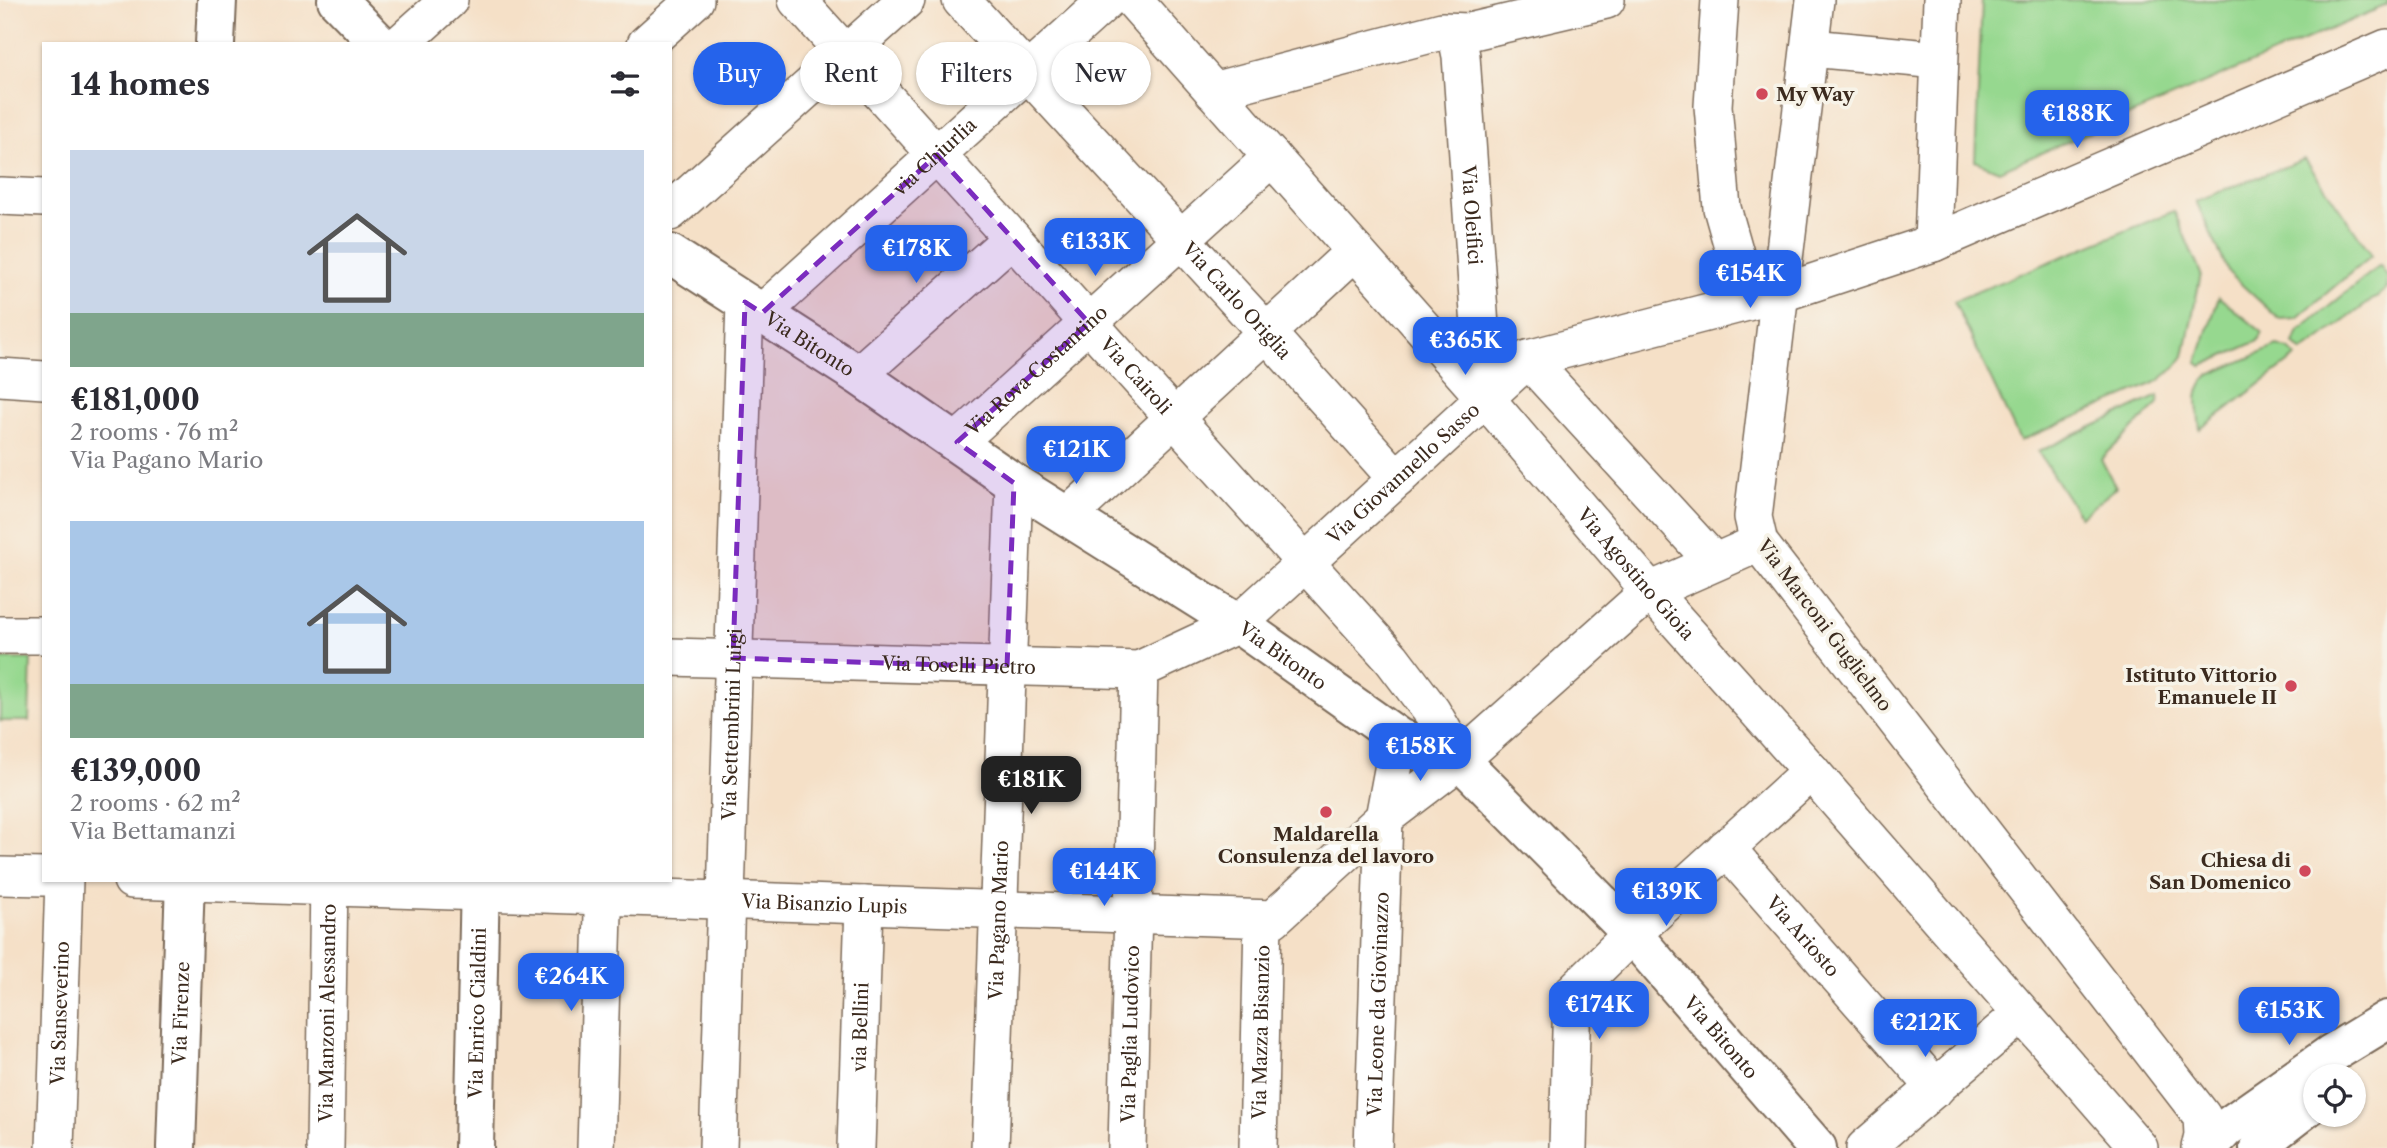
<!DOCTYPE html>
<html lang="en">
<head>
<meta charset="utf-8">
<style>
	:root { --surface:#fff; --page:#f7f7f7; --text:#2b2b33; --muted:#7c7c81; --accent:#2563eb }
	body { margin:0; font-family:"Libre Caslon Text",serif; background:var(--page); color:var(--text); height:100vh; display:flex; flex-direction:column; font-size:26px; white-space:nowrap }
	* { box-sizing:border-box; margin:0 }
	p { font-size:23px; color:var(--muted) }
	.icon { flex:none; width:38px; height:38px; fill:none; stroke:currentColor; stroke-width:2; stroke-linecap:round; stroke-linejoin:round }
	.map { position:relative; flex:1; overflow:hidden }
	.side { position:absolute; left:42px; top:42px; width:630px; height:840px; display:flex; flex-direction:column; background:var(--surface); border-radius:0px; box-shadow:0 2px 5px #0004 }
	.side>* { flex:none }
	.banner { position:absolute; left:693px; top:42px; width:665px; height:63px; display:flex; gap:14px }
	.fabs { position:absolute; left:2303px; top:1064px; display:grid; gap:14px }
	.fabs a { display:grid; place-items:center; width:63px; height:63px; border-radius:50%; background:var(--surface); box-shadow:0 2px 5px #0004; font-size:35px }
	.price { position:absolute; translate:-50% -60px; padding:0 16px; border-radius:14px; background:var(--accent); color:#fff; font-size:23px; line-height:46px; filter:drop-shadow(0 2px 4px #0008) }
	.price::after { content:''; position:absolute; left:50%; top:42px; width:21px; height:16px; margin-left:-10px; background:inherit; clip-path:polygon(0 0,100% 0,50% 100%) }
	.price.on { background:#222; color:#fff }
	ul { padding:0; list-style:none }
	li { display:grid; align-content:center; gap:14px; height:371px; padding:0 28px }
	li span { display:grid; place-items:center; height:217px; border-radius:0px; color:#555 }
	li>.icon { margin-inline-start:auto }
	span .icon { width:126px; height:126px; fill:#fffc; stroke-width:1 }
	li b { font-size:30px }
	h2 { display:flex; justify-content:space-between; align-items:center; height:84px; padding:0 28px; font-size:30px }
	.chip { padding:0 24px; border-radius:32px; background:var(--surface); box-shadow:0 2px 5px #0004; font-size:24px; line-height:63px }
	.chip.on { background:var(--accent); color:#fff }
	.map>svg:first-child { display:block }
	.green { fill:#96d88f; stroke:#688156; stroke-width:2 }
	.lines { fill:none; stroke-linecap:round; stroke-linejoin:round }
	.minor-casing { stroke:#7c6a59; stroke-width:40 }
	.major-casing { stroke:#7c6a59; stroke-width:42 }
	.minor { stroke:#fff; stroke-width:37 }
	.major { stroke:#fff; stroke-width:38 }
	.marked { fill:#7b2cbf; fill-opacity:0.2; stroke:#7b2cbf; stroke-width:5; stroke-dasharray:14 9; stroke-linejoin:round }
	.poi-dot { fill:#d1495b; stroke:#f7f3e8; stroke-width:2.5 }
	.labels { text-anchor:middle; stroke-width:7; stroke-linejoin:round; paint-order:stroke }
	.poi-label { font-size:19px; font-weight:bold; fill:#3b2a1e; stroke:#f7f3e8; text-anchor:end }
	.street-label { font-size:19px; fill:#3b2a1e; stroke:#f7f3e8 }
</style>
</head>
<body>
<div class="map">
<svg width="2387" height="1148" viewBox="0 0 2387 1148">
	<rect width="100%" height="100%" fill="#f7f3e8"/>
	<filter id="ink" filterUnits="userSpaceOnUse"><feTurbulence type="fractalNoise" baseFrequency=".0143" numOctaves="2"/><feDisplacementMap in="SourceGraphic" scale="14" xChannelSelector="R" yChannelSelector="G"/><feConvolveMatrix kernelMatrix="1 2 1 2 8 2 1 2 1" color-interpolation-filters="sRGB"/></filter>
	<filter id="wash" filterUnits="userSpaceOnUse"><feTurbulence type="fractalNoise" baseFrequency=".00686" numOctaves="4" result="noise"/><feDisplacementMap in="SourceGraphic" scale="28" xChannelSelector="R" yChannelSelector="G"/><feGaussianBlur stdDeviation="1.57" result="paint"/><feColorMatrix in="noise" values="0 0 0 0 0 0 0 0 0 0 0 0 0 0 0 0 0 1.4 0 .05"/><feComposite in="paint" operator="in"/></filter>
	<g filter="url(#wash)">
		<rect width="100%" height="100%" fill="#f5e0c7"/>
		<g class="green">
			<path d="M 1982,0 L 2387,0 L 2387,5 L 1999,171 L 1975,161 Z"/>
			<path d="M 2305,159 L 2372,255 L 2297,318 L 2279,319 L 2229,273 L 2196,201 Z"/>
			<path d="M 2174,211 L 2201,274 L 2184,356 L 2175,368 L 2157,382 L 2020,441 L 1954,301 Z"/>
			<path d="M 2380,265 L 2387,276 L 2387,289 L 2302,352 L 2294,344 L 2299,331 Z"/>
			<path d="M 2219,297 L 2262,332 L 2258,341 L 2202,366 L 2197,363 Z"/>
			<path d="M 2277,346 L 2291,350 L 2296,357 L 2200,429 C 2198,406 2191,393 2209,375 Z"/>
			<path d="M 2158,396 L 2159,404 L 2101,459 L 2116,488 L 2080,517 L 2038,452 Z"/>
			<path d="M 0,659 L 31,659 L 29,721 L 0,721 Z"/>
		</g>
	</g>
	<g filter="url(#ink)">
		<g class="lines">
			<g class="minor-casing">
				<g id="minor">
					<path id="s1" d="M 797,0 L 1392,659 L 1432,712 L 1460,760"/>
					<path id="s2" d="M 961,0 L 1267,333 L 1397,479"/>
					<path id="s3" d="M 1133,0 L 1485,398 L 1650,591 L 1811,771 L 2139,1148"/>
					<path d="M 1720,0 L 1713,106 L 1722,208 L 1741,275 L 1738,304"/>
					<path d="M 1815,0 L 1753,517 L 1759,543 L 2202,1116 L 2203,1135 L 2200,1148"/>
					<path id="s4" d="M 1456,32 L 1461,56 L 1485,398"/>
					<path d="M 400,44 L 449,0"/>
					<path d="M 646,44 L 695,0"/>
					<path d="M 1811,48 L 1939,60"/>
					<path d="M 1213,91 L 1442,31 L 1469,32 L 1606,0"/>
					<path d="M 0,196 L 44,198"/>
					<path d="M 670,212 L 906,0"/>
					<path d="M 1933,243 L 1942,0"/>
					<path id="s5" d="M 762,313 L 1107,0"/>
					<path d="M 1528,359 L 1714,562"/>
					<path d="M 858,375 L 1012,238"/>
					<path d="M 0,377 L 44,380"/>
					<path id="s6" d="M 957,442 L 1272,157"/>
					<path d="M 1068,516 L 1355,251"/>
					<path d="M 0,635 L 44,635"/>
					<path id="s7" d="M 670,657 L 1139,670 L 1238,624 L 1528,359 L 1782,293 L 1933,243 L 2387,48"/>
					<path id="s8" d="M 1726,848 L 1936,1088"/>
					<path d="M 0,876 L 44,877"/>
					<path id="s9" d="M 132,880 L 1273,919 L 1384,818 L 1460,760 L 1650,591 L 1759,543"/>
					<path id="s10" d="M 55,1148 L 64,880"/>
					<path id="s11" d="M 325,1148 L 329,880"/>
					<path d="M 596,1148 L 604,880"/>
					<path id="s12" d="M 718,1148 L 745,302"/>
					<path id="s13" d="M 856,1148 L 864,905"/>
					<path id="s14" d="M 990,1148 L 1014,483"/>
					<path id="s15" d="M 1127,1148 L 1139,670"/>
					<path id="s16" d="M 1258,1148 L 1263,919"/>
					<path id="s17" d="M 1373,1148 L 1384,818 L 1399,738"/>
					<path d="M 1568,1148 L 1572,993 L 1632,934 L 1811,771"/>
					<path d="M 1865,1148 L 2021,1014"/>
				</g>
			</g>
			<g class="major-casing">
				<g id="major">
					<path d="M 337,0 L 380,44"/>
					<path d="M 215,44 L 217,0"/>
					<path id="s18" d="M 670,254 L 858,375 L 1014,483 L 1238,624 L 1399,738 L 1460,760 L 1632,934 L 1817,1148"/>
					<path id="s19" d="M 176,1148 L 185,880"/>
					<path id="s20" d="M 474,1148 L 480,880"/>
					<path d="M 2207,1148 L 2226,1128 L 2331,1054 L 2387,1020"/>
					<path d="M 2259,1148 L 2267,1138 L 2315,1101"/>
				</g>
			</g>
			<use href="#minor" class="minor"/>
			<use href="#major" class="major"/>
		</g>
	</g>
	<path class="marked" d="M 937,155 L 1089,323 L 957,442 L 1014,483 L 1007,667 L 733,658 L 745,302 L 762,313 Z"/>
	<g class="poi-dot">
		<circle cx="1762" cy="94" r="7"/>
		<circle cx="2291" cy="686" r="7"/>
		<circle cx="1326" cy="812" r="7"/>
		<circle cx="2305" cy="871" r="7"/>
	</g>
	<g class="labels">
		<g class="poi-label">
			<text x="1776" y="101" text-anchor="start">My Way</text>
			<text x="2277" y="682">Istituto Vittorio<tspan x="2277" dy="22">Emanuele II</tspan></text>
			<text x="1326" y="841" text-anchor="middle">Maldarella<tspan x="1326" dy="22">Consulenza del lavoro</tspan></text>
			<text x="2291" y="867">Chiesa di<tspan x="2291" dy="22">San Domenico</tspan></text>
		</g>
		<g class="street-label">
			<text dy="7" stroke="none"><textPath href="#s5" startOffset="233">via Chiurlia</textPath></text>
			<text dy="7" stroke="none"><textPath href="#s4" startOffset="184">Via Oleifici</textPath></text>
			<text dy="7" stroke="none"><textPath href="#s2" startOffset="408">Via Carlo Origlia</textPath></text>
			<text dy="7" stroke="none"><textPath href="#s18" startOffset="166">Via Bitonto</textPath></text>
			<text dy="7" stroke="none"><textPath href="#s6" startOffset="107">Via Rova Costantino</textPath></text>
			<text dy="7" stroke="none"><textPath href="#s1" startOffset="506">Via Cairoli</textPath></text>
			<text dy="7" stroke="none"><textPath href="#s7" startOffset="802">Via Giovannello Sasso</textPath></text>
			<text dy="7" stroke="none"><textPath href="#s3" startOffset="763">Via Agostino Gioia</textPath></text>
			<text transform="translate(1825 625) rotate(53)" y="7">Via Marconi Guglielmo</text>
			<text dy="7" stroke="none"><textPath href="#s18" startOffset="733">Via Bitonto</textPath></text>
			<text dy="7" stroke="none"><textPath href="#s7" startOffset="289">Via Toselli Pietro</textPath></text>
			<text dy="7" stroke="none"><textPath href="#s12" startOffset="424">Via Settembrini Luigi</textPath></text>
			<text dy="7" stroke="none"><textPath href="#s9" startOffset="693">Via Bisanzio Lupis</textPath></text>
			<text dy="7" stroke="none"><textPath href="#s14" startOffset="228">Via Pagano Mario</textPath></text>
			<text dy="7" stroke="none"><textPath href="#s8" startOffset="117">Via Ariosto</textPath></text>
			<text dy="7" stroke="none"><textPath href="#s17" startOffset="144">Via Leone da Giovinazzo</textPath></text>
			<text dy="7" stroke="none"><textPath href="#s10" startOffset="135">Via Sanseverino</textPath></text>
			<text dy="7" stroke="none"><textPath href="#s19" startOffset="135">Via Firenze</textPath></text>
			<text dy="7" stroke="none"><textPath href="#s11" startOffset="135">Via Manzoni Alessandro</textPath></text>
			<text dy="7" stroke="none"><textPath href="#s20" startOffset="135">Via Enrico Cialdini</textPath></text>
			<text dy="7" stroke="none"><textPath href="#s13" startOffset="121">via Bellini</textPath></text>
			<text dy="7" stroke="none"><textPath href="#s16" startOffset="116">Via Mazza Bisanzio</textPath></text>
			<text dy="7" stroke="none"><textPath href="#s15" startOffset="114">Via Paglia Ludovico</textPath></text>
			<text dy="7" stroke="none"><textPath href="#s18" startOffset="1321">Via Bitonto</textPath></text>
		</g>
	</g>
</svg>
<div class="fabs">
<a><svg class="icon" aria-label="locate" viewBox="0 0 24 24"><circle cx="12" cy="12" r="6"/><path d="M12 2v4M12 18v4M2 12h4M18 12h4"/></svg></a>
</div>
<b class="price" style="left:2077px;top:150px">€188K</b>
<b class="price" style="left:1095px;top:278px">€133K</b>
<b class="price" style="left:916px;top:285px">€178K</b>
<b class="price" style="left:1750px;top:310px">€154K</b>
<b class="price" style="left:1465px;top:377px">€365K</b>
<b class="price" style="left:1076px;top:486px">€121K</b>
<b class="price" style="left:1420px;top:783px">€158K</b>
<b class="price on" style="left:1031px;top:816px">€181K</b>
<b class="price" style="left:1104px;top:908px">€144K</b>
<b class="price" style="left:1666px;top:928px">€139K</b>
<b class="price" style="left:571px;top:1013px">€264K</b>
<b class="price" style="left:1599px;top:1041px">€174K</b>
<b class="price" style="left:2289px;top:1047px">€153K</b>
<b class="price" style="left:1925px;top:1059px">€212K</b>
<div class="banner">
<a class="chip on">Buy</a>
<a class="chip">Rent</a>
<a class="chip">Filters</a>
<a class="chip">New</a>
</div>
<section class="side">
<h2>14 homes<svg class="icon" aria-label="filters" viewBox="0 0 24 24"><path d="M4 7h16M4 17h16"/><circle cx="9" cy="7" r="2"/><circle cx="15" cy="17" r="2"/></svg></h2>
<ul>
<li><span style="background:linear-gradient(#c9d6e8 75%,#7fa58c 0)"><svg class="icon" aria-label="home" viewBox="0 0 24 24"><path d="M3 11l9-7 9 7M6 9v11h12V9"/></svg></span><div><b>€181,000</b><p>2 rooms · 76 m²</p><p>Via Pagano Mario</p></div></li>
<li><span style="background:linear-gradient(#a9c7e8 75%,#7fa58c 0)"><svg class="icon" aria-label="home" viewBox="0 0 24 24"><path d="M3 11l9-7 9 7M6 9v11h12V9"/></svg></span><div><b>€139,000</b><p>2 rooms · 62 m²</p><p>Via Bettamanzi</p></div></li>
</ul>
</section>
</div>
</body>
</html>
